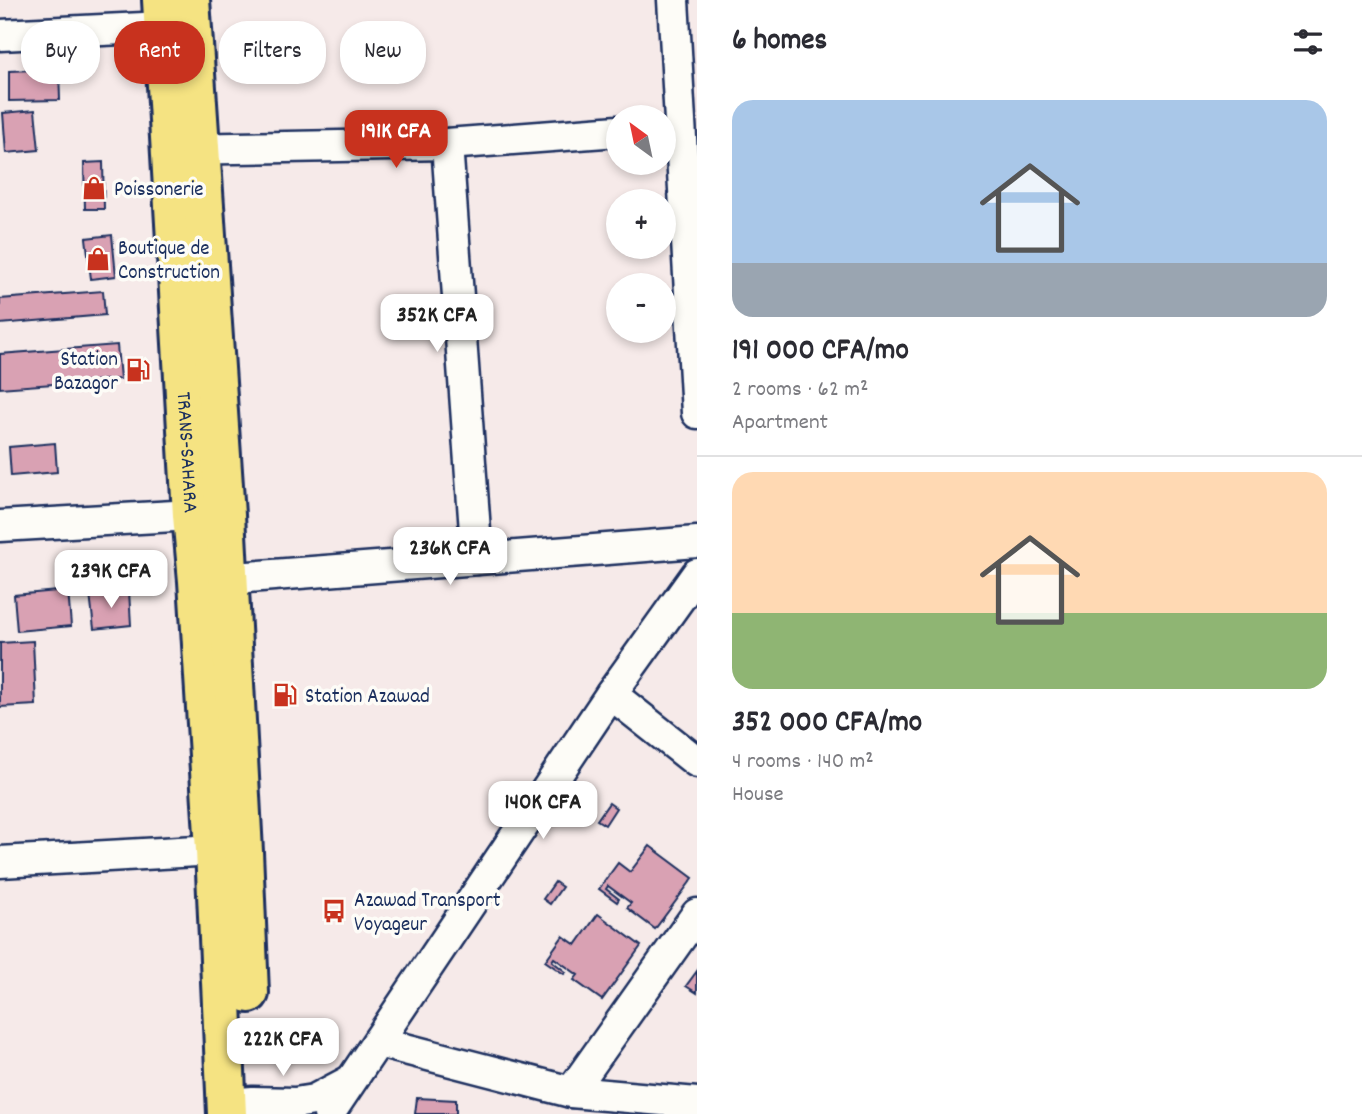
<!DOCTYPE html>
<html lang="en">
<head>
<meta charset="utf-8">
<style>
	:root { --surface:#fff; --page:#f2f2f3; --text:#2b2b33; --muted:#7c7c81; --line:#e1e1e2; --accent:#c8321e }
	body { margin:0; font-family:Dekko,sans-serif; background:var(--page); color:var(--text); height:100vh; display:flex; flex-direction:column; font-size:26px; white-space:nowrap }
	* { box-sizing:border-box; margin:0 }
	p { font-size:23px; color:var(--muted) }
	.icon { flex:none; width:38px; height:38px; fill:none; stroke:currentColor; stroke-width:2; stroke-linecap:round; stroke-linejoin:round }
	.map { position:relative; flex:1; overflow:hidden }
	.drawer { display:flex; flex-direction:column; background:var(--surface); width:665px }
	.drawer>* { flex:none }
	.guide { position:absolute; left:21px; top:21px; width:570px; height:63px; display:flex; gap:14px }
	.needle { width:46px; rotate:327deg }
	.tools { position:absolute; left:606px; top:105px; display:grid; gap:14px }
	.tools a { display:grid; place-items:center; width:70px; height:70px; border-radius:50%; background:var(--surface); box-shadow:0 4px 10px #0003; font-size:35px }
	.price { position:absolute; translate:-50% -60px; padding:0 16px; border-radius:14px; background:#fff; color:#222; font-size:23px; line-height:46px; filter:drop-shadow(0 2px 4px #0008) }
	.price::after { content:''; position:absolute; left:50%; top:42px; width:21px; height:16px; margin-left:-10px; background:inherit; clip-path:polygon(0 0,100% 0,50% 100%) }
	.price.selected { background:var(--accent); color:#fff }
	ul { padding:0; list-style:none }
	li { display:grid; align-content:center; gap:14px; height:371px; padding:0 35px }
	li+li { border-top:2px solid var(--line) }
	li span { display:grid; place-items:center; height:217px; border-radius:21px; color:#555 }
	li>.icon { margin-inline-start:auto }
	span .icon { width:126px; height:126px; fill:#fffc; stroke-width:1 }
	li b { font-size:30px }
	h2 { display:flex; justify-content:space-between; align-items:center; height:84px; padding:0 35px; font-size:30px }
	.chip { padding:0 24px; border-radius:28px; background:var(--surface); box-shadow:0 4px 10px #0003; font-size:24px; line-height:63px }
	.chip.selected { background:var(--accent); color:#fff }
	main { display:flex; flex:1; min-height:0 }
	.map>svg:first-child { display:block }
	.building { fill:#d9a1b3; stroke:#1b2f5e; stroke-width:2 }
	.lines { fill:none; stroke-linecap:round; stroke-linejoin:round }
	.minor-casing { stroke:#1b2f5e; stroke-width:35 }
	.major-casing { stroke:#1b2f5e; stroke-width:44 }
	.minor { stroke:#fdfcf7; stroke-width:30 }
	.major { stroke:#f5e382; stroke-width:38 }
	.labels { text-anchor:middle; stroke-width:7; stroke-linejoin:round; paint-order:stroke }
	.poi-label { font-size:21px; fill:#1b2f5e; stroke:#fdfcf7; text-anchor:start }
	.street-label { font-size:21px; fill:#1b2f5e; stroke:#fdfcf7 }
</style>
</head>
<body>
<main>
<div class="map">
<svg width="697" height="1114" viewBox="0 0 697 1114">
	<rect width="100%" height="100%" fill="#f6eae9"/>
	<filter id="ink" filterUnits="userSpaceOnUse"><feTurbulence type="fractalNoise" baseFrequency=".0143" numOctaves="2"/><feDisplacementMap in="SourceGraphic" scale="14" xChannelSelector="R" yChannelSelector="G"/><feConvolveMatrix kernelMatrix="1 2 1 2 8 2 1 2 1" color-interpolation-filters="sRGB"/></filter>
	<g filter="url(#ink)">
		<g class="building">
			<path d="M 59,69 L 60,100 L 9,101 L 9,71 Z"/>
			<path d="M 35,110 L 39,150 L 6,153 L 3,113 Z"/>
			<path d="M 103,162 L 104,209 L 85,209 L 84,163 Z"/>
			<path d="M 112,235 L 116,276 L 91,279 L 86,238 Z"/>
			<path d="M 103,291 L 105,315 L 0,324 L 0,299 Z"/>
			<path d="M 117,345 L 120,379 L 0,388 L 0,354 Z"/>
			<path d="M 55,443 L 57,472 L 11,476 L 9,447 Z"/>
			<path d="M 68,590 L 71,626 L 17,631 L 14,595 Z"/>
			<path d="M 129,591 L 131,625 L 94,629 L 90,594 Z"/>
			<path d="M 33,641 L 36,705 L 0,707 L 0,643 Z"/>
			<path d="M 609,803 L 616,808 L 605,825 L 597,820 Z"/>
			<path d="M 650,846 L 693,878 L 655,929 L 627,908 L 631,903 L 608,886 L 606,889 L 619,899 L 617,902 L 599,889 L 618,863 L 630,872 Z"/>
			<path d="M 555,882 L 562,887 L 550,904 L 543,899 Z"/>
			<path d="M 598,914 L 641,946 L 602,1000 L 574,980 L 578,975 L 554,958 L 552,961 L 566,972 L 564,974 L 545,961 L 563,936 L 576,945 Z"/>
			<path d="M 697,971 L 697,993 L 686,986 Z"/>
			<path d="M 417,1098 L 456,1100 L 456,1114 L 415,1114 Z"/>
		</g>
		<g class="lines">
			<g class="minor-casing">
				<g id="minor">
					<path d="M 673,0 L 697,413"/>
					<path d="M 0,35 L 164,27"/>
					<path d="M 447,144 L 477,559"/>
					<path d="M 178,149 L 447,144 L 618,131"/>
					<path d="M 0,526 L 192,515"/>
					<path d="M 209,580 L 697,542"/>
					<path d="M 611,694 L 697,762"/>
					<path d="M 0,862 L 215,850 L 236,851"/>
					<path d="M 378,1042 L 571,1092 L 697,1103"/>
					<path d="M 571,1092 L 697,914"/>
					<path d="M 227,1104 L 253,1102 L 295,1103 L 314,1100 L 350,1081"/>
					<path d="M 329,1114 L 611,694 L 697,574"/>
				</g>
			</g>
			<g class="major-casing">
				<g id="major">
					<path id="s1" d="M 162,0 L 192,515 L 198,581 L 215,850 L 227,1114"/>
					<path d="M 190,0 L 225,515 L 243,852 L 249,993"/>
				</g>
			</g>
			<use href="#minor" class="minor"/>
			<use href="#major" class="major"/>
		</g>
	</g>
	<defs>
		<g id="shop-bare" transform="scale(1.89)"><path d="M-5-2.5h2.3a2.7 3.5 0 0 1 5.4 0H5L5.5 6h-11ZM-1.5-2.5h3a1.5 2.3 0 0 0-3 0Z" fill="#c8321e" stroke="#fdfcf7" stroke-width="2.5" paint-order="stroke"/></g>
		<g id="fuel-bare" transform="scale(1.89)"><path d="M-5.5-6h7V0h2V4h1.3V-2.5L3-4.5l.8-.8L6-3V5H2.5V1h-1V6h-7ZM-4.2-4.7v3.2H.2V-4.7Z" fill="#c8321e" stroke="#fdfcf7" stroke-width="2.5" paint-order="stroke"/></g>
		<g id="bus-bare" transform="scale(1.89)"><path d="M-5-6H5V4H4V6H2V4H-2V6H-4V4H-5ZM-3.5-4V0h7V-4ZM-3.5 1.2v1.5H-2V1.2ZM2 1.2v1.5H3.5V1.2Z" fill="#c8321e" stroke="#fdfcf7" stroke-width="2.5" paint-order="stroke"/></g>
	</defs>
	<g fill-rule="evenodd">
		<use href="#shop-bare" x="94" y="188"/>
		<use href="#shop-bare" x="98" y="259"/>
		<use href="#fuel-bare" x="138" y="370"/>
		<use href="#fuel-bare" x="285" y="695"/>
		<use href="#bus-bare" x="334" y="911"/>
	</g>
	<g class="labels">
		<g class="poi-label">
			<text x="114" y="195">Poissonerie</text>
			<text x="118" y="254">Boutique de<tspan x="118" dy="24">Construction</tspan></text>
			<text x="118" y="365" text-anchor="end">Station<tspan x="118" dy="24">Bazagor</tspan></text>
			<text x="305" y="702">Station Azawad</text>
			<text x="354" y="906">Azawad Transport<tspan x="354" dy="24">Voyageur</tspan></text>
		</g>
		<g class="street-label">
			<text dy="7" stroke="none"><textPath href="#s1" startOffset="453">TRANS-SAHARA</textPath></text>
		</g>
	</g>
</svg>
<div class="tools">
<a><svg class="needle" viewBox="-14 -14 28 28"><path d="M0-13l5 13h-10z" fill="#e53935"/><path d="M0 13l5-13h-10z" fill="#7c7c81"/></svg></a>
<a>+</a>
<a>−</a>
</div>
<b class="price selected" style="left:396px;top:170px">191K CFA</b>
<b class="price" style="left:437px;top:354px">352K CFA</b>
<b class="price" style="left:450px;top:587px">236K CFA</b>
<b class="price" style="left:111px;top:610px">239K CFA</b>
<b class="price" style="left:543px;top:841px">140K CFA</b>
<b class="price" style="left:283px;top:1078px">222K CFA</b>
<div class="guide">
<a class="chip">Buy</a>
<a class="chip selected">Rent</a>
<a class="chip">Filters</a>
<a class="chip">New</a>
</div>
</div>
<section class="drawer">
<h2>6 homes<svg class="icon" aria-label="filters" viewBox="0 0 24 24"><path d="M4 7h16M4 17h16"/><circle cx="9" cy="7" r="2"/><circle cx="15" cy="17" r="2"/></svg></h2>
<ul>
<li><span style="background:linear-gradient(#a9c7e8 75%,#9aa5b1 0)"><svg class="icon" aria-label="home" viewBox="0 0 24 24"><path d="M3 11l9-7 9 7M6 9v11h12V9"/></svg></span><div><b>191 000 CFA/mo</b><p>2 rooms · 62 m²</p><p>Apartment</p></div></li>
<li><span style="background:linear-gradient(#ffd9b3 65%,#8fb573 0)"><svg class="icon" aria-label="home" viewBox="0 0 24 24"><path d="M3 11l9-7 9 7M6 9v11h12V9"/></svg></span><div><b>352 000 CFA/mo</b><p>4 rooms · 140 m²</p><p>House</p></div></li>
</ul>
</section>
</main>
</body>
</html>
